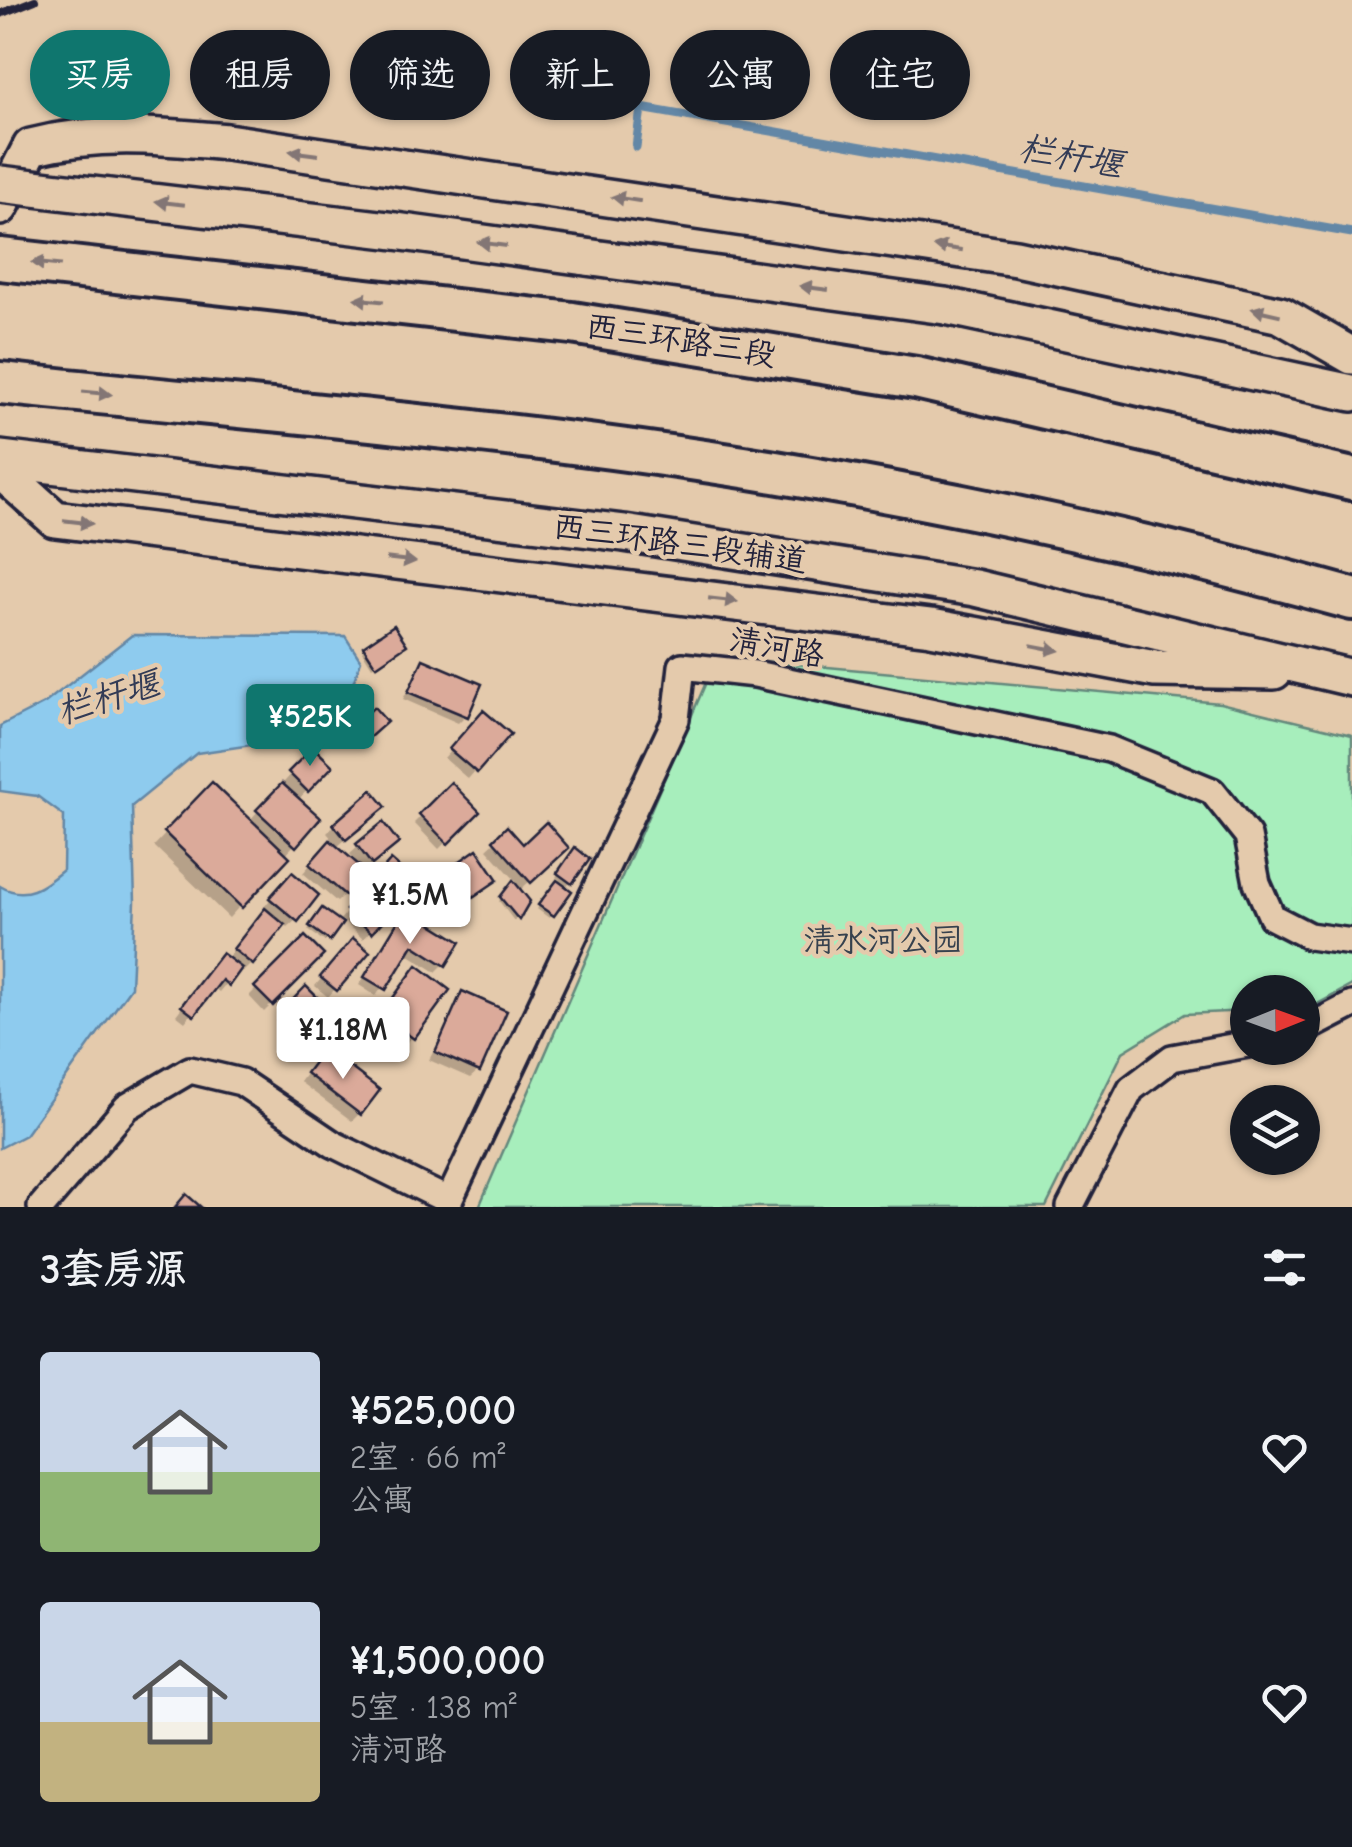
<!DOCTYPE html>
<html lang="zh">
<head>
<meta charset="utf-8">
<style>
	:root { --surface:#171b24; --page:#242831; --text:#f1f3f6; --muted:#9ea1a6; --accent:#0f766e }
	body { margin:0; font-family:"Comic Neue","LXGW WenKai TC",sans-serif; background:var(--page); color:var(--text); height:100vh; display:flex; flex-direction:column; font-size:38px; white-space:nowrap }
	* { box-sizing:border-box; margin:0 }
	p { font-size:32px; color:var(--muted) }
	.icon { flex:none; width:55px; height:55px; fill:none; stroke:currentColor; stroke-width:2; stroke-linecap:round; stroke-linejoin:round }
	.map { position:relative; height:1207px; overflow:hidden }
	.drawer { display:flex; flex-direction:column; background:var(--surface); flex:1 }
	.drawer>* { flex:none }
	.top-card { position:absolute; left:30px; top:30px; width:1292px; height:90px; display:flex; gap:20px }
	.needle { width:65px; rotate:89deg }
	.tools { position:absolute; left:1230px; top:975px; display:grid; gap:20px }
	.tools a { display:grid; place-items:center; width:90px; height:90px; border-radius:50%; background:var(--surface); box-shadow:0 2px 8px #0004; font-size:50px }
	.price { position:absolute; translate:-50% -85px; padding:0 22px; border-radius:10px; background:#fff; color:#222; font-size:32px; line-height:65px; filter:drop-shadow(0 2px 5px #0008) }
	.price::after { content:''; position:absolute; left:50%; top:60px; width:30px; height:22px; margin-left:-15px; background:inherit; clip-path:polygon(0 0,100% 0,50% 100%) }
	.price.current { background:var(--accent); color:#fff }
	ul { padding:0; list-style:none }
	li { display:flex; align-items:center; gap:30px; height:250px; padding:0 40px }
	li span { display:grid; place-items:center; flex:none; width:280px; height:200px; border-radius:10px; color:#555 }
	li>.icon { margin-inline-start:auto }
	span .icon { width:120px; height:120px; fill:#fffc; stroke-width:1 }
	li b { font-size:42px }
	h2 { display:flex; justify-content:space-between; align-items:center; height:120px; padding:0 40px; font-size:42px }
	.pill { padding:0 35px; border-radius:45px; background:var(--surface); box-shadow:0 2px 8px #0004; font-size:35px; line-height:90px }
	.pill.current { background:var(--accent); color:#fff }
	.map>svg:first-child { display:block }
	.green { fill:#a7eebc; stroke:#64887c; stroke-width:2.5 }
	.water { fill:#8ecbee; stroke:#6387a6; stroke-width:2.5 }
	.shadow { fill:#0003 }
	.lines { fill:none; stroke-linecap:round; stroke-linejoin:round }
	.stream { stroke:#6387a6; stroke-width:9 }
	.building { fill:#dbaa9a; stroke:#22223b; stroke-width:2.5 }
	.minor-casing { stroke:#22223b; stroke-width:32 }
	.secondary-casing { stroke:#22223b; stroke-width:42 }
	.trunk-casing { stroke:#22223b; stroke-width:48 }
	.minor { stroke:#e4caac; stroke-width:25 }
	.secondary { stroke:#e4caac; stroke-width:35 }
	.trunk { stroke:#e4caac; stroke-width:40 }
	.rail { stroke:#22223b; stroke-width:8 }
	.secondary-bridge-casing { stroke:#22223b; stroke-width:42; stroke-linecap:butt }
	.secondary-bridge { stroke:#e4caac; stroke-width:35 }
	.oneway { fill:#837674 }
	.labels { text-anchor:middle; stroke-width:9; stroke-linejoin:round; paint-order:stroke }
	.street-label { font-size:32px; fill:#22223b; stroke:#e4caac }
	.park-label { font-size:32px; fill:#36414e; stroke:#e4caac }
	.water-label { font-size:35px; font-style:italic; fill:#323b56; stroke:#e4caac }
</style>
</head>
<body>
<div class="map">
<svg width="1352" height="1207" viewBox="0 0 1352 1207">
	<rect width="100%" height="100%" fill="#e4caac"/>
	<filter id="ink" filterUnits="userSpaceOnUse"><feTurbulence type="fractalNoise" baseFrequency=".01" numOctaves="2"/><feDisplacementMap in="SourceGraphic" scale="20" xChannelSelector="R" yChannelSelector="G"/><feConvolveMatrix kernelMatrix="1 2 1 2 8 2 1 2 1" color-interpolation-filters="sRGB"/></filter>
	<g filter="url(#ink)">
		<path class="green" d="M 717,657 L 1220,703 L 1352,735 L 1352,985 L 1310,1008 L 1303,1009 L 1302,992 L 1248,992 L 1247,1011 L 1185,1014 L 1123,1052 L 1046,1207 L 479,1207 Z"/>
		<path class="water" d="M 132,635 L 345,636 L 361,661 L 335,733 L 197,753 L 132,806 L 135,902 L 131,987 L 25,1135 L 0,1148 L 0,886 C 25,901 43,887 63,870 L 64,816 L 37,796 L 0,791 L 0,726 L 45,703 Z"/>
		<g class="shadow">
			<path d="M 401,647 L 372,667 L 362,651 L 365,648 Z"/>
			<path d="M 423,661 L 466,715 L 458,723 L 403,699 Z"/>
			<path d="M 374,711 L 384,721 L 356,746 L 347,736 Z"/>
			<path d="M 476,721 L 475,771 L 468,779 L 444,758 Z"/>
			<path d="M 313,750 L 330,766 L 298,800 L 294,845 L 229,918 L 154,846 L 212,785 L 249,821 Z"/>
			<path d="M 451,786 L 476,812 L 439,849 L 414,823 Z"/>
			<path d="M 375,814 L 338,846 L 327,833 L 334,826 Z"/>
			<path d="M 382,826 L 389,850 L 337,902 L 303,873 L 322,851 L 360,866 L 350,854 Z"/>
			<path d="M 507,830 L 523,847 L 566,848 L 519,891 L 527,902 L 514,921 L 499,901 L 516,881 L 487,849 Z"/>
			<path d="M 572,854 L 571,882 L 564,889 L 569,892 L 549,918 L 537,909 L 560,880 L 556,877 Z"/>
			<path d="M 383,870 L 413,883 L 363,939 L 342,920 L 325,942 L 308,930 L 319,914 L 338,922 Z"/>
			<path d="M 444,874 L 487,887 L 456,909 L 437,882 Z"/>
			<path d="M 284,883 L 296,920 L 288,927 L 283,923 L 251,964 L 244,971 L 239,968 L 219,992 L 213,987 L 185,1022 L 176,1015 L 215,964 L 226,959 L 267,910 L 264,907 Z"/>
			<path d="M 437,894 L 450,906 L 439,919 L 425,906 Z"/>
			<path d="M 407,911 L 444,964 L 436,972 L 406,953 L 376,996 L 359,985 Z"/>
			<path d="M 305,940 L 321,955 L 264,1012 L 249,996 Z"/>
			<path d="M 346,949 L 335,989 L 328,997 L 315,986 Z"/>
			<path d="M 410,976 L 412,1037 L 405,1044 L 376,1023 Z"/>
			<path d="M 306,990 L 325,1009 L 295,1040 L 275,1021 Z"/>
			<path d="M 463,994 L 478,1071 L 470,1078 L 429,1060 Z"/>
			<path d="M 349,1011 L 346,1047 L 343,1050 L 330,1042 Z"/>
			<path d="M 318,1058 L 359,1114 L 352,1121 L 300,1082 Z"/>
		</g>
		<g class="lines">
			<path class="stream" d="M 636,147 L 641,108 L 1352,233"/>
		</g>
		<g class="building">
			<path d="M 394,625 L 407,645 L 376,666 L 363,646 Z"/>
			<path d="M 423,659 L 482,684 L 468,717 L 408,692 Z"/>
			<path d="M 374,707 L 387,722 L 361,745 L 348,731 Z"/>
			<path d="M 483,710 L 511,734 L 477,773 L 449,749 Z"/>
			<path d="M 313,747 L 333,766 L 308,792 L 288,772 Z"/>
			<path d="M 212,782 L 290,857 L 242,908 L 164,832 Z"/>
			<path d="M 451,782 L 480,812 L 448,844 L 419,814 Z"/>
			<path d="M 282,783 L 321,818 L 296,847 L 256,810 Z"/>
			<path d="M 372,790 L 386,807 L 346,840 L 333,824 Z"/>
			<path d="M 383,822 L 399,843 L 372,865 L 356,844 Z"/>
			<path d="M 546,822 L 569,848 L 531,883 L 493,840 L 507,826 L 523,844 Z"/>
			<path d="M 330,840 L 367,872 L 346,896 L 309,864 Z"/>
			<path d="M 575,847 L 590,859 L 572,884 L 557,873 Z"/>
			<path d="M 477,849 L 498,880 L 464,903 L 443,873 Z"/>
			<path d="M 391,860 L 417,883 L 372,933 L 346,910 Z"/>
			<path d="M 292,872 L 319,895 L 298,922 L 269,898 Z"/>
			<path d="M 513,880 L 530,901 L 519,920 L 500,897 Z"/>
			<path d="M 557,880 L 572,891 L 554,916 L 538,905 Z"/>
			<path d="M 437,890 L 454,906 L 444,917 L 426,901 Z"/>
			<path d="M 265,908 L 285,925 L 253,965 L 233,949 Z"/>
			<path d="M 322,908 L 343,923 L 330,941 L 309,926 Z"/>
			<path d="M 406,908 L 461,942 L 446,966 L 413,945 L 386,990 L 364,977 Z"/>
			<path d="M 305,936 L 324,955 L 273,1006 L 254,987 Z"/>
			<path d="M 353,938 L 370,952 L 337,991 L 320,977 Z"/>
			<path d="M 222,953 L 242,968 L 229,986 L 222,980 L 194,1016 L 181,1006 Z"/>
			<path d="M 417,965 L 450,990 L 414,1039 L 381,1014 Z"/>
			<path d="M 306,986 L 329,1009 L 304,1034 L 281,1012 Z"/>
			<path d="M 462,991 L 507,1011 L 480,1072 L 435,1052 Z"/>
			<path d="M 352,1005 L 368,1015 L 348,1048 L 332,1038 Z"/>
			<path d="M 325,1048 L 380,1090 L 361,1115 L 306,1073 Z"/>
			<path d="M 186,1194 L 201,1207 L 175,1207 Z"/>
		</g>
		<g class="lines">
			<g class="minor-casing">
				<g id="minor">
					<path d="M 1302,1031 L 1352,1005"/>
					<path d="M 41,1207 L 127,1107 L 190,1070 L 241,1082 L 333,1144 L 449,1201"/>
					<path d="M 446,1207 L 676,719 L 682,666 L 755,674 L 1109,749 L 1212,791 L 1248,836 L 1257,883 L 1272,917 L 1309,936 L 1352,942"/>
					<path d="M 1070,1207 L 1131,1089 L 1172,1058 L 1248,1044"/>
				</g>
			</g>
			<g class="secondary-casing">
				<g id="secondary">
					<path d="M 0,207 L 31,147 C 98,130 159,136 227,142 L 1016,258 L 1281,315 L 1352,356"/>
					<path d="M 945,306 L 1352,393"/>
					<path d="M 0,459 L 624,533 L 975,588 L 1352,678"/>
					<path d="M 0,470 L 55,519 L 931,627 L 1155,669 L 1274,671"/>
				</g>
			</g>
			<g class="trunk-casing">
				<g id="trunk">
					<path d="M 0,259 L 572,323 L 916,378 L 1352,479"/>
					<path d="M 0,383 C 258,410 519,430 775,472 C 970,504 1162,546 1352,599"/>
				</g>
			</g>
			<use href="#minor" class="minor"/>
			<use href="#secondary" class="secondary"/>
			<use href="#trunk" class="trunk"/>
			<path class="rail" d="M 0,14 L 35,0"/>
			<g class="secondary-bridge-casing">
				<path id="secondary-bridge" d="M 0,184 L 388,230 L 945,306"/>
			</g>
			<use href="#secondary-bridge" class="secondary-bridge"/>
		</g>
		<defs><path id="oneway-solid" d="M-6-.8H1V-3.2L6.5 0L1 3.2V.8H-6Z" transform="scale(2.5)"/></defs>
		<g class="oneway">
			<use href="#oneway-solid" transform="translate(304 153) rotate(-172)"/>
			<use href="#oneway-solid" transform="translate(626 199) rotate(-171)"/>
			<use href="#oneway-solid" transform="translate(170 203) rotate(-173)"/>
			<use href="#oneway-solid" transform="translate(492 244) rotate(-172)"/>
			<use href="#oneway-solid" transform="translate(948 248) rotate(-171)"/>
			<use href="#oneway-solid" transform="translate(46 264) rotate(-174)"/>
			<use href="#oneway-solid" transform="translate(814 288) rotate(-172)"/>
			<use href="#oneway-solid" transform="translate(369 300) rotate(-174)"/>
			<use href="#oneway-solid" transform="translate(1266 312) rotate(-167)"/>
			<use href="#oneway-solid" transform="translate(97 393) rotate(6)"/>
			<use href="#oneway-solid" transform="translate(78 522) rotate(7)"/>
			<use href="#oneway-solid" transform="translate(401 560) rotate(7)"/>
			<use href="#oneway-solid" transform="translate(723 600) rotate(7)"/>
			<use href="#oneway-solid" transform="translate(1045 648) rotate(11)"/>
		</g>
	</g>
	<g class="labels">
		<g class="street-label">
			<text transform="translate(681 340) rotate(9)" y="11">西三环路三段</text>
			<text transform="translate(680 543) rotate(8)" y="11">西三环路三段辅道</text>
			<text transform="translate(777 647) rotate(10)" y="11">清河路</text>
		</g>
		<g class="park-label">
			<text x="883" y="951">清水河公园</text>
		</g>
		<g class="water-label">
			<text transform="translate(1071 156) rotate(10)" y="12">栏杆堰</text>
			<text transform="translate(108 697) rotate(-17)" y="12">栏杆堰</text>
		</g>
	</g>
</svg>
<div class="tools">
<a><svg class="needle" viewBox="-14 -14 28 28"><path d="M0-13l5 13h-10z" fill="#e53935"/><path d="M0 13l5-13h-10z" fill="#9ea1a6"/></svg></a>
<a><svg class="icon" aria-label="layers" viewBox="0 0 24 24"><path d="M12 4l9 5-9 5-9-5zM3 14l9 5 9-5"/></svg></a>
</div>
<b class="price current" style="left:310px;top:769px">¥525K</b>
<b class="price" style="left:410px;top:947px">¥1.5M</b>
<b class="price" style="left:343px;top:1082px">¥1.18M</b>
<div class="top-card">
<a class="pill current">买房</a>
<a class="pill">租房</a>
<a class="pill">筛选</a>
<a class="pill">新上</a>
<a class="pill">公寓</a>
<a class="pill">住宅</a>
</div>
</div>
<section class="drawer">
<h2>3套房源<svg class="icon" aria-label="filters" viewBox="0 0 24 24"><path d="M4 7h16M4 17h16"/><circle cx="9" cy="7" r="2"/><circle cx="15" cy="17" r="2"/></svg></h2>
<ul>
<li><span style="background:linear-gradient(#c9d6e8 60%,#8fb573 0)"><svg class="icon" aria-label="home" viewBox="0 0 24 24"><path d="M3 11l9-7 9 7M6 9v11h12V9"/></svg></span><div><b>¥525,000</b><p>2室 · 66 m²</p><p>公寓</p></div><svg class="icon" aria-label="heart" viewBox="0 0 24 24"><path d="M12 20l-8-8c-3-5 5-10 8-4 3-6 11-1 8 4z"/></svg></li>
<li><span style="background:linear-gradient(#c9d6e8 60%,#c2b280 0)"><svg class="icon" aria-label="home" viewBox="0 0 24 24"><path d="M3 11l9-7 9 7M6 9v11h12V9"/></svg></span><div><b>¥1,500,000</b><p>5室 · 138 m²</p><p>清河路</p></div><svg class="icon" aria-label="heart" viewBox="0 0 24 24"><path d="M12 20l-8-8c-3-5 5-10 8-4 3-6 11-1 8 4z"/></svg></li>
</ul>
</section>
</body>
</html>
